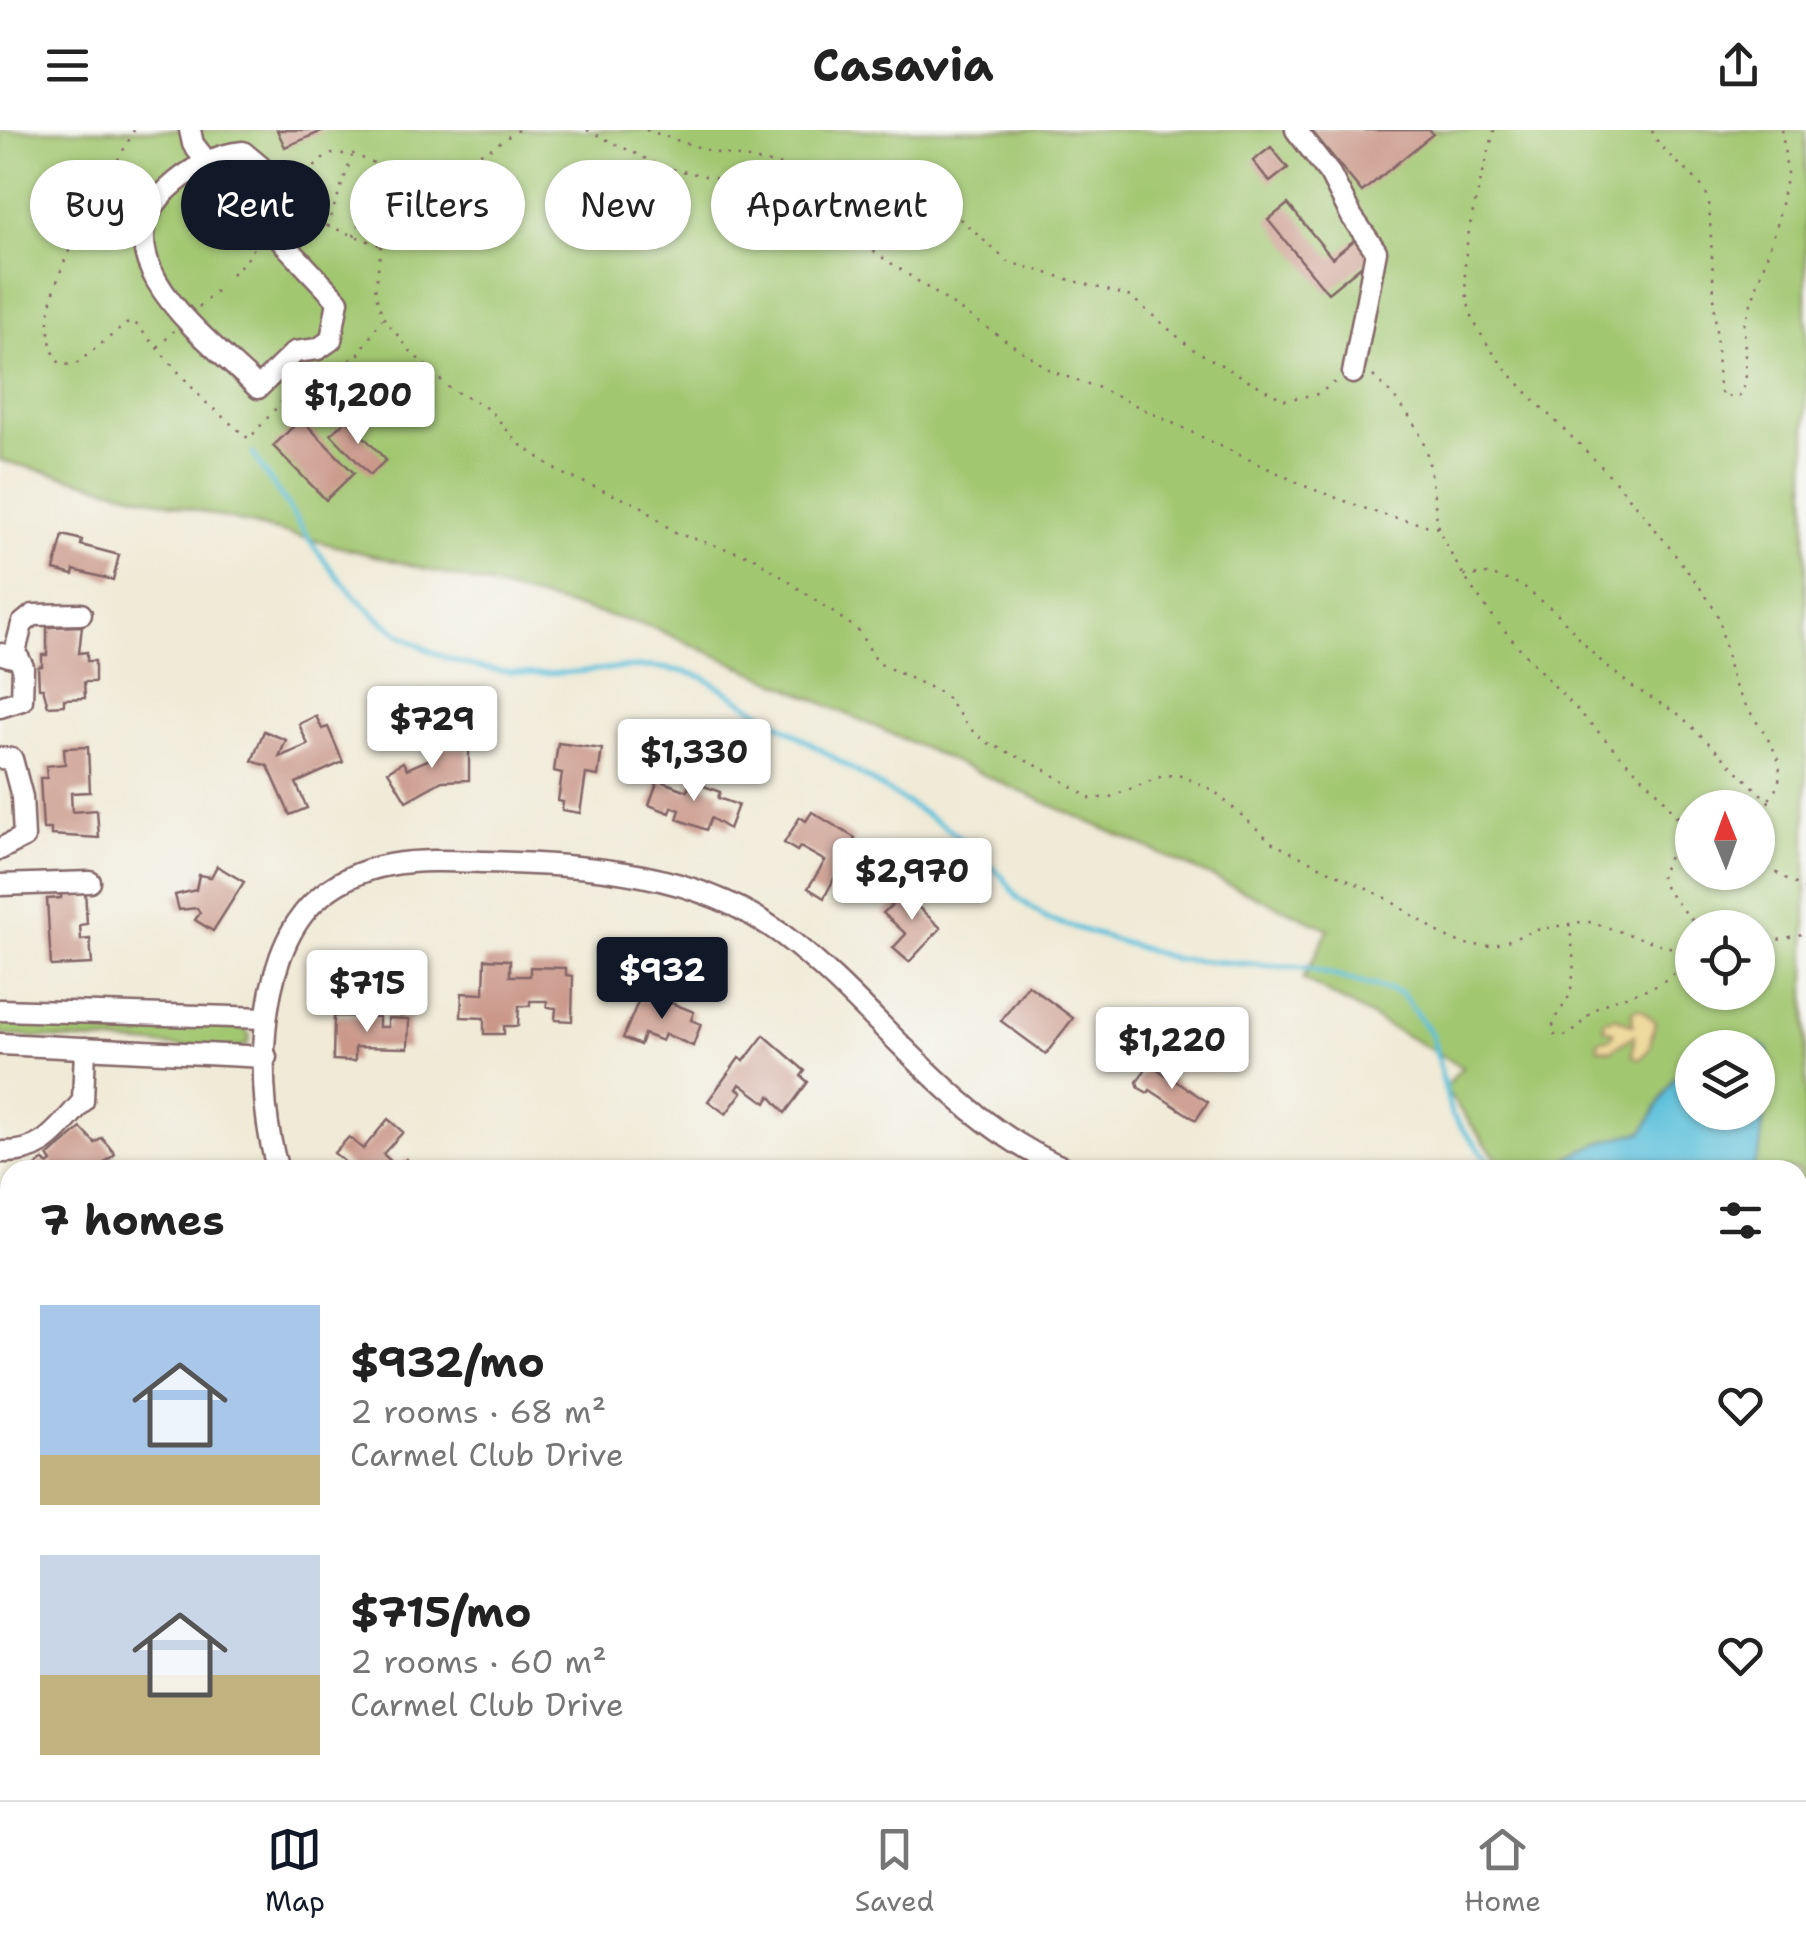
<!DOCTYPE html>
<html lang="en">
<head>
<meta charset="utf-8">
<style>
	:root { --surface:#fff; --page:#f2f2f2; --text:#222; --muted:#767676; --line:#e0e0e0; --accent:#111827 }
	body { margin:0; font-family:"Shantell Sans",sans-serif; background:var(--page); color:var(--text); height:100vh; display:flex; flex-direction:column; font-size:38px; white-space:nowrap }
	* { box-sizing:border-box; margin:0 }
	p { font-size:32px; color:var(--muted) }
	.icon { flex:none; width:55px; height:55px; fill:none; stroke:currentColor; stroke-width:2; stroke-linecap:round; stroke-linejoin:round }
	.map { position:relative; flex:1; overflow:hidden }
	.panel { position:absolute; left:0px; top:1030px; width:1808px; height:640px; display:flex; flex-direction:column; background:var(--surface); border-radius:30px 30px 0 0; box-shadow:0 2px 8px #0004 }
	.panel>* { flex:none }
	.banner { position:absolute; left:30px; top:30px; width:1000px; height:90px; display:flex; gap:20px }
	.needle { width:65px; rotate:359deg }
	.fabs { position:absolute; left:1675px; top:660px; display:grid; gap:20px }
	.fabs a { display:grid; place-items:center; width:100px; height:100px; border-radius:50%; background:var(--surface); box-shadow:0 2px 8px #0004; font-size:50px }
	.price { position:absolute; translate:-50% -85px; padding:0 22px; border-radius:10px; background:#fff; color:#222; font-size:32px; line-height:65px; filter:drop-shadow(0 2px 5px #0008) }
	.price::after { content:''; position:absolute; left:50%; top:60px; width:30px; height:22px; margin-left:-15px; background:inherit; clip-path:polygon(0 0,100% 0,50% 100%) }
	.price.selected { background:var(--accent); color:#fff }
	ul { padding:0; list-style:none }
	li { display:flex; align-items:center; gap:30px; height:250px; padding:0 40px }
	li span { display:grid; place-items:center; flex:none; width:280px; height:200px; border-radius:0px; color:#555 }
	li>.icon { margin-inline-start:auto }
	span .icon { width:120px; height:120px; fill:#fffc; stroke-width:1 }
	li b { font-size:42px }
	h2 { display:flex; justify-content:space-between; align-items:center; height:120px; padding:0 40px; font-size:42px }
	.pill { padding:0 35px; border-radius:45px; background:var(--surface); box-shadow:0 2px 8px #0004; font-size:35px; line-height:90px }
	.pill.selected { background:var(--accent); color:#fff }
	header { display:flex; justify-content:space-between; align-items:center; height:130px; padding:0 40px; background:var(--surface); font-size:45px; font-weight:700 }
	.tabs { display:flex; justify-content:space-around; align-items:center; height:140px; border-top:2px solid var(--line); background:var(--surface); font-size:28px; color:var(--muted) }
	.tabs a { display:grid; justify-items:center; gap:5px }
	.tabs .selected { color:var(--accent) }
	.map>svg:first-child { display:block }
	.green { fill:#a2c771; stroke:#76734e; stroke-width:2.5; fill-rule:evenodd }
	.sand { fill:#eeda9e; stroke:#9c7c64; stroke-width:2.5 }
	.water { fill:#5dc1db; stroke:#547083; stroke-width:2.5 }
	.lines { fill:none; stroke-linecap:round; stroke-linejoin:round }
	.stream { stroke:#5dc1db; stroke-width:5 }
	.building { fill:#ca9789 }
	.minor-casing { stroke:#846667; stroke-width:25 }
	.path { stroke:#846667; stroke-width:2.5; stroke-dasharray:2.5 8; stroke-linecap:butt }
	.minor { stroke:#fff; stroke-width:20 }
</style>
</head>
<body>
<header><svg class="icon" aria-label="menu" viewBox="0 0 24 24"><path d="M4 6h16M4 12h16M4 18h16"/></svg>Casavia<svg class="icon" aria-label="share" viewBox="0 0 24 24"><path d="M12 15V3M7 8l5-5 5 5M5 13v7h14v-7"/></svg></header>
<div class="map">
<svg width="1806" height="1670" viewBox="0 0 1806 1670">
	<rect width="100%" height="100%" fill="#f6f6f2"/>
	<filter id="ink" filterUnits="userSpaceOnUse"><feTurbulence type="fractalNoise" baseFrequency=".01" numOctaves="2"/><feDisplacementMap in="SourceGraphic" scale="20" xChannelSelector="R" yChannelSelector="G"/><feConvolveMatrix kernelMatrix="1 2 1 2 8 2 1 2 1" color-interpolation-filters="sRGB"/></filter>
	<filter id="wash" filterUnits="userSpaceOnUse"><feTurbulence type="fractalNoise" baseFrequency=".0048" numOctaves="4" result="noise"/><feDisplacementMap in="SourceGraphic" scale="40" xChannelSelector="R" yChannelSelector="G"/><feGaussianBlur stdDeviation="2.25" result="paint"/><feColorMatrix in="noise" values="0 0 0 0 0 0 0 0 0 0 0 0 0 0 0 0 0 1.4 0 .05"/><feComposite in="paint" operator="in"/></filter>
	<g filter="url(#wash)">
		<rect width="100%" height="100%" fill="#f0ead6"/>
		<g class="green">
			<path d="M 0,0 L 1806,0 L 1806,1670 L 1477,1670 L 1484,1660 L 1798,1660 L 1798,1040 L 1505,1040 L 1444,958 L 1462,937 L 1303,849 L 1329,799 L 652,497 L 0,330 ZM 1692,678 L 1758,678 L 1758,742 L 1692,742 ZM 1692,798 L 1758,798 L 1758,862 L 1692,862 ZM 1692,918 L 1758,918 L 1758,982 L 1692,982 Z"/>
			<path d="M 6,889 L 240,896 L 250,905 L 248,914 L 235,920 L 2,905 L 0,897 Z"/>
			<path d="M 0,1370 L 10,1370 L 10,1660 L 242,1660 L 241,1670 L 0,1670 Z"/>
			<path d="M 754,1660 L 1087,1660 L 1095,1670 L 761,1670 Z"/>
		</g>
		<path class="sand" d="M 1640,879 L 1655,892 L 1649,919 L 1640,929 L 1632,925 L 1635,905 L 1611,920 L 1598,918 L 1598,911 L 1611,908 L 1614,902 L 1604,898 L 1604,891 L 1615,887 L 1633,895 L 1632,881 Z"/>
		<path class="water" d="M 1760,914 L 1768,920 L 1770,933 L 1760,1019 L 1752,1040 L 1563,1040 L 1563,1033 C 1585,1015 1615,1007 1643,1002 L 1673,949 L 1692,934 L 1692,982 L 1758,982 L 1758,918 L 1734,917 Z"/>
		<g class="lines">
			<g class="stream">
				<path d="M 253,323 C 263,343 278,360 290,380 C 356,486 428,551 560,543 C 615,540 648,529 703,547 L 949,699 L 1003,747 L 1018,768 L 1047,789 L 1176,829 L 1307,838 L 1401,863 L 1432,905 L 1451,984 L 1496,1040"/>
				<path d="M 1798,1222 L 1806,1225"/>
				<path d="M 1798,1395 L 1806,1389"/>
				<path d="M 1798,1514 L 1806,1519"/>
			</g>
		</g>
		<g id="blocks">
			<g class="building">
				<path d="M 277,0 L 325,0 L 285,17 Z"/>
				<path d="M 1311,0 L 1429,0 L 1433,4 L 1362,62 Z"/>
				<path d="M 1271,17 L 1288,38 L 1270,52 L 1253,31 Z"/>
				<path d="M 1288,74 L 1332,128 L 1357,108 L 1372,127 L 1328,163 L 1268,90 Z"/>
				<path d="M 301,289 L 354,343 L 326,370 L 273,316 Z"/>
				<path d="M 347,289 L 386,330 L 370,345 L 331,304 Z"/>
				<path d="M 63,405 L 82,410 L 81,415 L 119,425 L 113,450 L 74,440 L 73,445 L 54,440 Z"/>
				<path d="M 82,496 L 79,523 L 87,522 L 87,531 L 95,531 L 95,552 L 84,552 L 85,568 L 64,569 L 64,575 L 48,576 L 43,558 L 39,558 L 38,537 L 42,536 L 42,525 L 47,525 L 47,497 Z"/>
				<path d="M 316,586 L 322,599 L 328,597 L 343,632 L 296,653 L 307,678 L 290,685 L 268,636 L 252,631 L 264,601 L 286,610 L 279,627 L 308,615 L 299,594 Z"/>
				<path d="M 558,613 L 602,619 L 598,646 L 586,644 L 580,683 L 562,680 L 563,672 L 558,671 L 562,643 L 554,641 Z"/>
				<path d="M 88,617 L 90,662 L 71,663 L 72,682 L 97,680 L 99,708 L 51,705 L 51,699 L 43,699 L 40,648 L 47,648 L 46,636 L 65,634 L 64,618 Z"/>
				<path d="M 430,617 L 469,617 L 469,650 L 442,651 L 406,671 L 388,641 L 403,632 L 407,639 L 430,629 Z"/>
				<path d="M 658,650 L 687,661 L 691,651 L 720,662 L 718,668 L 738,675 L 729,699 L 711,688 L 706,700 L 677,689 L 680,680 L 672,677 L 670,683 L 649,675 Z"/>
				<path d="M 812,682 L 855,708 L 824,768 L 808,758 L 825,731 L 800,717 L 797,721 L 784,713 L 800,687 L 806,691 Z"/>
				<path d="M 217,736 L 244,752 L 213,801 L 195,790 L 200,783 L 197,778 L 179,780 L 175,765 L 196,760 L 199,745 L 211,747 Z"/>
				<path d="M 916,753 L 928,765 L 917,776 L 941,798 L 909,832 L 893,818 L 906,804 L 883,783 Z"/>
				<path d="M 85,759 L 87,794 L 80,795 L 81,810 L 90,809 L 92,834 L 51,836 L 47,769 L 61,768 L 61,761 Z"/>
				<path d="M 485,829 L 510,830 L 510,846 L 530,846 L 530,837 L 566,838 L 566,845 L 573,846 L 572,891 L 555,890 L 556,878 L 547,877 L 547,871 L 530,871 L 530,876 L 519,876 L 518,896 L 504,896 L 504,904 L 484,904 L 484,888 L 461,887 L 462,863 L 484,864 Z"/>
				<path d="M 1028,855 L 1073,888 L 1046,924 L 1001,891 Z"/>
				<path d="M 640,867 L 657,873 L 659,868 L 694,882 L 691,890 L 701,894 L 693,916 L 665,904 L 662,911 L 644,904 L 640,915 L 623,908 Z"/>
				<path d="M 334,886 L 379,887 L 379,897 L 388,897 L 388,888 L 409,889 L 408,918 L 355,917 L 355,931 L 333,930 Z"/>
				<path d="M 764,905 L 805,941 L 801,946 L 808,952 L 785,983 L 770,966 L 766,973 L 740,954 L 737,959 L 742,962 L 726,984 L 708,971 L 739,928 L 744,931 Z"/>
				<path d="M 1149,934 L 1208,972 L 1196,990 L 1150,960 L 1148,963 L 1139,958 L 1137,952 Z"/>
				<path d="M 388,989 L 403,1002 L 383,1024 L 398,1038 L 406,1029 L 419,1040 L 354,1040 L 334,1023 L 349,1007 L 363,1019 Z"/>
				<path d="M 81,998 L 95,1013 L 102,1008 L 115,1024 L 96,1040 L 31,1040 L 43,1030 L 48,1035 L 52,1032 L 48,1026 Z"/>
				<path d="M 1126,1660 L 1218,1660 L 1220,1670 L 1128,1670 Z"/>
			</g>
		</g>
	</g>
	<g filter="url(#ink)">
		<use href="#blocks" fill-opacity="0" stroke="#846667" stroke-width="2.5"/>
		<g class="lines">
			<g class="minor-casing">
				<g id="minor">
					<path d="M 190,0 L 193,14 L 207,32 L 338,171 L 331,210 L 318,219 L 295,222 L 258,258 C 210,210 95,130 167,60 C 187,41 215,24 243,22 L 261,37 L 265,51 L 253,80"/>
					<path d="M 1296,0 L 1330,44 L 1352,87 L 1376,121 L 1353,243"/>
					<path d="M 14,526 L 22,494 L 33,485 L 81,484"/>
					<path d="M 0,577 L 22,570 L 23,537 L 19,529 L 2,524"/>
					<path d="M 0,628 L 12,629 L 22,667 L 24,707 L 0,719"/>
					<path d="M 0,755 L 90,752"/>
					<path d="M 0,880 L 266,888"/>
					<path d="M 0,914 L 266,927"/>
					<path d="M 0,1022 C 43,1024 56,1001 83,971 L 85,918"/>
					<path d="M 278,1040 C 255,967 255,828 314,772 C 362,726 423,730 485,732 C 588,735 697,741 783,805 C 882,880 949,991 1069,1040"/>
				</g>
			</g>
			<g class="path">
				<path d="M 134,0 C 108,54 16,179 61,235 L 76,234 L 126,194 L 135,193 L 204,271 L 249,309 L 305,245 L 357,227 L 382,189"/>
				<path d="M 518,0 L 490,19 L 422,47 L 407,59 L 381,116 L 375,162 L 383,187 L 412,223 L 449,258 L 490,280 L 518,313 L 561,343 L 641,376 L 675,403 L 753,427 L 857,499 L 878,533 L 944,564 L 969,598 L 986,612 L 1044,639 L 1091,669 L 1110,667 L 1165,645 L 1182,646 L 1213,660 L 1274,714 L 1386,768 L 1449,809 L 1470,815 L 1493,816 L 1537,800 L 1586,791 L 1692,824"/>
				<path d="M 587,0 L 663,37 L 780,62 L 800,72 L 1053,242 L 1097,257 L 1307,357 L 1380,384 L 1438,398 C 1476,484 1555,554 1617,622 C 1647,654 1659,656 1683,698"/>
				<path d="M 646,0 L 713,22 L 764,32 L 855,47 L 896,43 L 914,48 L 1008,132 L 1131,167 L 1191,218 L 1284,270 L 1318,264 L 1338,250"/>
				<path d="M 1494,0 C 1481,59 1446,142 1478,199 C 1506,249 1555,289 1594,329 C 1631,366 1664,410 1695,451 C 1703,462 1715,477 1719,490 C 1726,514 1726,539 1738,562 C 1764,610 1806,640 1758,680"/>
				<path d="M 1652,0 C 1663,31 1700,41 1709,71 L 1719,258 L 1723,267 L 1741,265 L 1746,252 L 1744,195 L 1777,95 L 1787,43 L 1782,0"/>
				<path d="M 327,97 L 352,26"/>
				<path d="M 354,106 L 380,35"/>
				<path d="M 379,115 L 317,92 C 298,66 302,40 331,24 L 353,24 L 413,50"/>
				<path d="M 232,144 L 252,124 L 255,109"/>
				<path d="M 199,177 L 220,157"/>
				<path d="M 158,217 L 174,201"/>
				<path d="M 1373,246 C 1432,302 1428,322 1438,398"/>
				<path d="M 1464,446 L 1489,444 L 1522,455 L 1558,484 L 1595,526 L 1631,556 L 1680,585 L 1770,673"/>
				<path d="M 1677,686 L 1692,688"/>
				<path d="M 1692,701 L 1683,698 L 1660,745 L 1665,759 L 1699,798"/>
				<path d="M 1758,732 L 1806,760"/>
				<path d="M 1569,794 C 1573,817 1577,846 1568,868 C 1561,882 1551,888 1553,904 C 1574,913 1581,888 1597,878 C 1624,861 1672,861 1684,828"/>
				<path d="M 1758,815 L 1806,803"/>
				<path d="M 0,1414 L 10,1413"/>
				<path d="M 788,1660 L 797,1670"/>
			</g>
			<use href="#minor" class="minor"/>
		</g>
	</g>
</svg>
<div class="fabs">
<a><svg class="needle" viewBox="-14 -14 28 28"><path d="M0-13l5 13h-10z" fill="#e53935"/><path d="M0 13l5-13h-10z" fill="#767676"/></svg></a>
<a><svg class="icon" aria-label="locate" viewBox="0 0 24 24"><circle cx="12" cy="12" r="6"/><path d="M12 2v4M12 18v4M2 12h4M18 12h4"/></svg></a>
<a><svg class="icon" aria-label="layers" viewBox="0 0 24 24"><path d="M12 4l9 5-9 5-9-5zM3 14l9 5 9-5"/></svg></a>
</div>
<b class="price" style="left:358px;top:317px">$1,200</b>
<b class="price" style="left:432px;top:641px">$729</b>
<b class="price" style="left:694px;top:674px">$1,330</b>
<b class="price" style="left:912px;top:793px">$2,970</b>
<b class="price selected" style="left:662px;top:892px">$932</b>
<b class="price" style="left:367px;top:905px">$715</b>
<b class="price" style="left:1172px;top:962px">$1,220</b>
<div class="banner">
<a class="pill">Buy</a>
<a class="pill selected">Rent</a>
<a class="pill">Filters</a>
<a class="pill">New</a>
<a class="pill">Apartment</a>
</div>
<section class="panel">
<h2>7 homes<svg class="icon" aria-label="filters" viewBox="0 0 24 24"><path d="M4 7h16M4 17h16"/><circle cx="9" cy="7" r="2"/><circle cx="15" cy="17" r="2"/></svg></h2>
<ul>
<li><span style="background:linear-gradient(#a9c7e8 75%,#c2b280 0)"><svg class="icon" aria-label="home" viewBox="0 0 24 24"><path d="M3 11l9-7 9 7M6 9v11h12V9"/></svg></span><div><b>$932/mo</b><p>2 rooms · 68 m²</p><p>Carmel Club Drive</p></div><svg class="icon" aria-label="heart" viewBox="0 0 24 24"><path d="M12 20l-8-8c-3-5 5-10 8-4 3-6 11-1 8 4z"/></svg></li>
<li><span style="background:linear-gradient(#c9d6e8 60%,#c2b280 0)"><svg class="icon" aria-label="home" viewBox="0 0 24 24"><path d="M3 11l9-7 9 7M6 9v11h12V9"/></svg></span><div><b>$715/mo</b><p>2 rooms · 60 m²</p><p>Carmel Club Drive</p></div><svg class="icon" aria-label="heart" viewBox="0 0 24 24"><path d="M12 20l-8-8c-3-5 5-10 8-4 3-6 11-1 8 4z"/></svg></li>
</ul>
</section>
</div>
<nav class="tabs">
<a class="selected"><svg class="icon" aria-label="map" viewBox="0 0 24 24"><path d="M3 6l6-2 6 2 6-2v14l-6 2-6-2-6 2zM9 4v14M15 6v14"/></svg>Map</a>
<a><svg class="icon" aria-label="saved" viewBox="0 0 24 24"><path d="M7 4h10v16l-5-4-5 4z"/></svg>Saved</a>
<a><svg class="icon" aria-label="home" viewBox="0 0 24 24"><path d="M3 11l9-7 9 7M6 9v11h12V9"/></svg>Home</a>
</nav>
</body>
</html>
